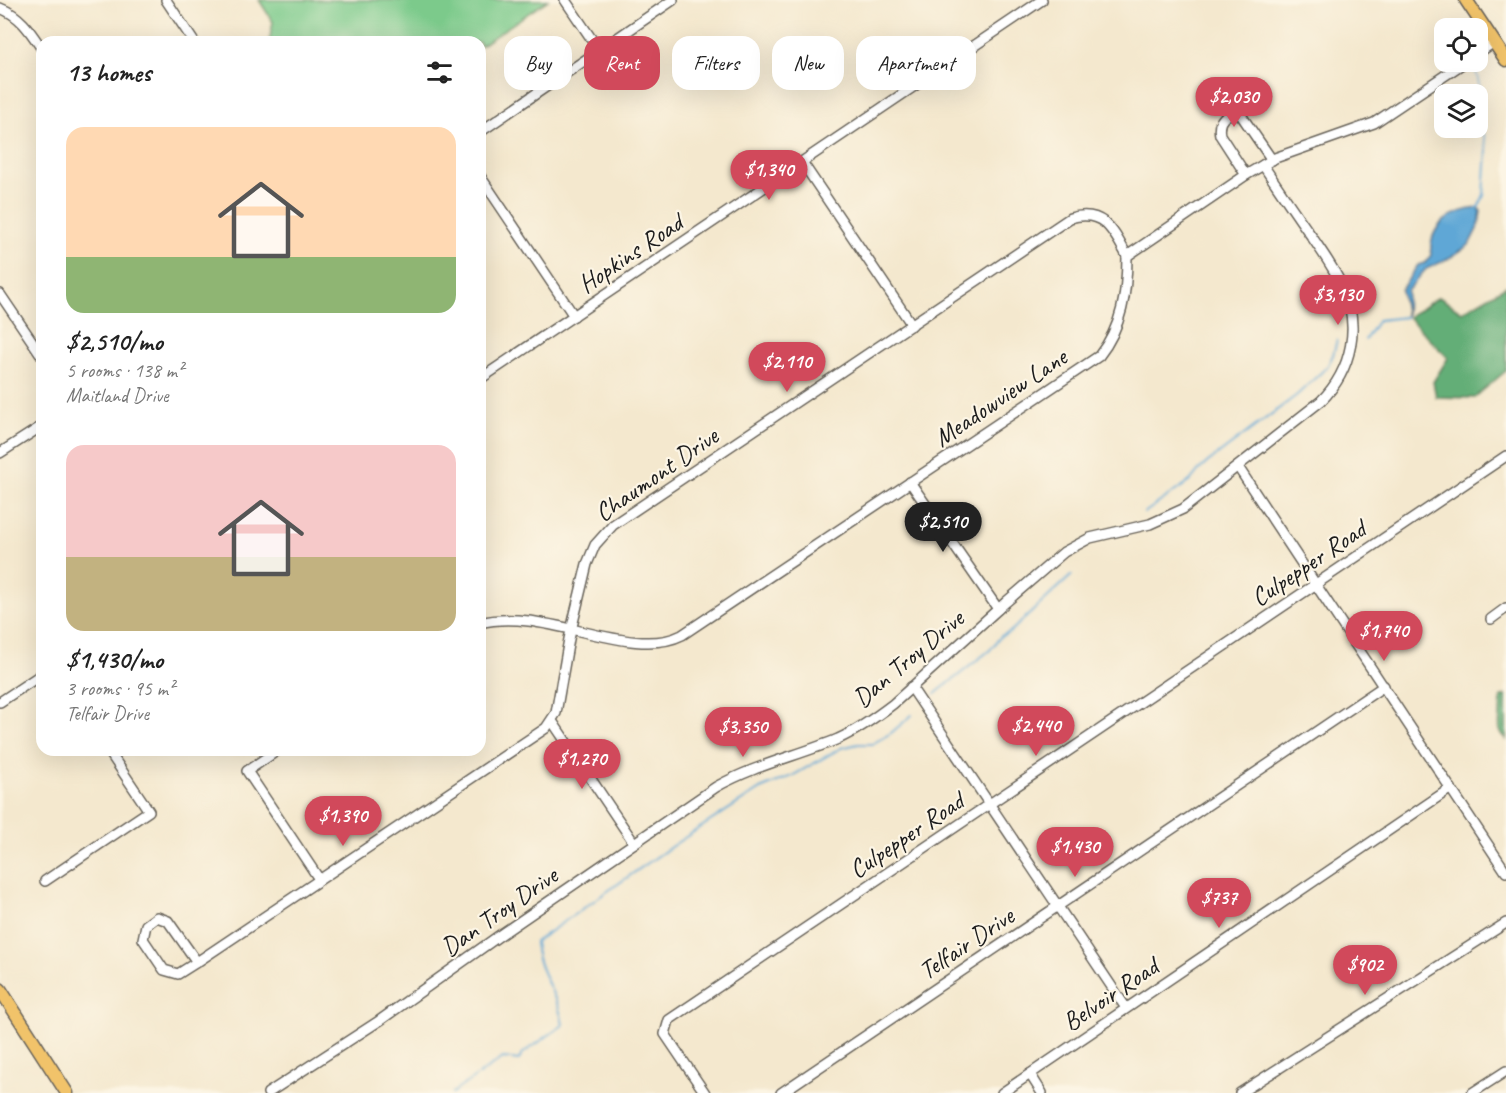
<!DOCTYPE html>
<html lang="en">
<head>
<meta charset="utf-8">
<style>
	:root { --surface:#fff; --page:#f6f6f6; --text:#222; --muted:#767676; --accent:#d1495b }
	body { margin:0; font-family:Caveat,sans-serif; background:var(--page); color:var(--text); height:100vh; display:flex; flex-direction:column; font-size:22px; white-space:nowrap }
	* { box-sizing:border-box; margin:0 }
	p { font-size:20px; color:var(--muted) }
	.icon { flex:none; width:33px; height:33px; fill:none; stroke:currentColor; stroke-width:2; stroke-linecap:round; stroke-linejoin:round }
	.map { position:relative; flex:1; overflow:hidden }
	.sheet { position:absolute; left:36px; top:36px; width:450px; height:720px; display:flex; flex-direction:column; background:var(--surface); border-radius:18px; box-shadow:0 6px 24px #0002 }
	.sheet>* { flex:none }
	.guide { position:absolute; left:504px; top:36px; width:570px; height:54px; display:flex; gap:12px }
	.buttons { position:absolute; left:1434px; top:18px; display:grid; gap:12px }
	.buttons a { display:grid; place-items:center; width:54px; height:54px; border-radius:12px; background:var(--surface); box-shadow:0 6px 24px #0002; font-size:30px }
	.price { position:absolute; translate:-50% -51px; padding:0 14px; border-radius:21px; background:var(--accent); color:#fff; font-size:20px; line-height:39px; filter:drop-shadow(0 2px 3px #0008) }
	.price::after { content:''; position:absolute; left:50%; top:36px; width:18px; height:14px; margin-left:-9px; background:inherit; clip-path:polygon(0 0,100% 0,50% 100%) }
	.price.on { background:#222; color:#fff }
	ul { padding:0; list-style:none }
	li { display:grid; align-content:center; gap:12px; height:318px; padding:0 30px }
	li span { display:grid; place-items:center; height:186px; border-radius:18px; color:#555 }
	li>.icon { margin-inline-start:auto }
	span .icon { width:108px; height:108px; fill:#fffc; stroke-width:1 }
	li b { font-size:26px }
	h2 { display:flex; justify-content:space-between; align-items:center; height:72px; padding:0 30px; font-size:26px }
	.chip { padding:0 21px; border-radius:18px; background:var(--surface); box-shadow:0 6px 24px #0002; font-size:21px; line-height:54px }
	.chip.on { background:var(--accent); color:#fff }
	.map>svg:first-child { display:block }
	.green { fill:#7bca8b; stroke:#4c7354; stroke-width:1.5 }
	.forest { fill:#64ae77; stroke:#40654a; stroke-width:1.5 }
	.water { fill:#5fa7d6; stroke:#3e6279; stroke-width:1.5 }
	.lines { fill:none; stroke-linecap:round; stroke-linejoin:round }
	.stream { stroke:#5fa7d6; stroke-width:2 }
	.minor-casing { stroke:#68635a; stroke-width:12 }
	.major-casing { stroke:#68635a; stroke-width:15 }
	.minor { stroke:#fff; stroke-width:9 }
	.major { stroke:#f1c36a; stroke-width:12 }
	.labels { text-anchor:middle; stroke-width:4.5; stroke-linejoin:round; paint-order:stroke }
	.street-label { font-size:26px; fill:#1c1c1c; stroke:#fcf5e5 }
</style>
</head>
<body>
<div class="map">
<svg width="1506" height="1093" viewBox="0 0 1506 1093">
	<rect width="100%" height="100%" fill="#fcf5e5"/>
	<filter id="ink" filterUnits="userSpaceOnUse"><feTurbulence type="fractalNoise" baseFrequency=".0167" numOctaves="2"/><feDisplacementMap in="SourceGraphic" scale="12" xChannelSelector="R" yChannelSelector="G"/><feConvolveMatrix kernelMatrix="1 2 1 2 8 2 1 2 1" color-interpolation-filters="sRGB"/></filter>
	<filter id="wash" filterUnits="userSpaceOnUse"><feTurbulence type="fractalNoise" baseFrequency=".008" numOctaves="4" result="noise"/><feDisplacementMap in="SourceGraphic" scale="24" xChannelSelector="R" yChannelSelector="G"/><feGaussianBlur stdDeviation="1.35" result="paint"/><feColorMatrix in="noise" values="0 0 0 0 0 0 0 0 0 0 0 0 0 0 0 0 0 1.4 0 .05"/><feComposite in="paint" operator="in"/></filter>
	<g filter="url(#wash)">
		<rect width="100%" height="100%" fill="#f4e8ce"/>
		<path class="green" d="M 259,0 L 548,0 L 480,46 L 480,42 L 269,42 L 273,22 Z"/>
		<g class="forest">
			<path d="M 1506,286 L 1506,371 L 1474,398 L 1436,397 L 1433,382 L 1448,358 L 1408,317 L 1439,297 L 1462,312 Z"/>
			<path d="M 1506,695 L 1506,740 L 1499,729 L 1501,697 Z"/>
		</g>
		<path class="water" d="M 1478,208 L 1481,211 L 1479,225 L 1469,245 L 1448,259 L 1426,269 L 1407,291 L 1406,317 L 1401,290 L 1418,265 L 1425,263 L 1431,255 C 1428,226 1451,210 1478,208 Z"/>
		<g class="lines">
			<g class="stream">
				<path d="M 1475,67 L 1483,101 L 1479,111 L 1487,150 L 1484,195 L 1478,208"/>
				<path d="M 1365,340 L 1378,320 L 1406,317"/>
				<path d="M 1144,513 L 1190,481 L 1198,471 L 1208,462 L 1297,395 L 1327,367 L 1333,355 L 1337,340"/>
				<path d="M 935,694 L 990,650 L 1001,636 L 1010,632 L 1072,575"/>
				<path d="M 452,1093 L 503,1058 L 519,1060 L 522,1054 L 563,1025 C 559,996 537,972 535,942 L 675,844 L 760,789 L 792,776 L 841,748 L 858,744 L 872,744 L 891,733 L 912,715"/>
			</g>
		</g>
	</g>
	<g filter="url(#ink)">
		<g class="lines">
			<g class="minor-casing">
				<g id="minor">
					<path d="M 166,0 L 194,42"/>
					<path d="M 565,0 L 599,50"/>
					<path d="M 0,8 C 21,16 30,31 42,49"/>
					<path d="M 1478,53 L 1494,42"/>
					<path d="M 480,132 L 673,0"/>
					<path d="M 802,162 L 912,325"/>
					<path d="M 1246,175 L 1220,135 C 1217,121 1226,110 1241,115 L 1272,160"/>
					<path d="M 480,176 L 574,316"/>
					<path d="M 1127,256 L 1246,175 L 1275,158 L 1374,123 L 1465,62"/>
					<path d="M 0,294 L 42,356"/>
					<path d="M 480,379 L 1042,0"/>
					<path d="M 0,453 L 42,426"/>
					<path d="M 1238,467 L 1506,872"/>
					<path d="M 910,482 L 998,609"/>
					<path d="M 1491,619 L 1506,608"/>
					<path d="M 480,623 C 543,606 631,661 682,635 L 1099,356 C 1122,327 1127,293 1127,256"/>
					<path d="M 911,687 L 1126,1008"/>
					<path d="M 0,702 L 42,674"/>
					<path d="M 552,721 L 634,843"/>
					<path d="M 278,750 L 247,771 L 319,879"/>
					<path d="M 45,881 L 149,811 L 108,750"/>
					<path d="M 197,962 L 168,921 L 157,917 L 146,925 L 143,939 L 164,970 L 178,974 L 197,962 L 546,728 L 556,713 L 569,639 L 587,564 L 595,545 L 613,525 L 1070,218 C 1104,208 1114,232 1127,256"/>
					<path d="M 1030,1074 L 1042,1093"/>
					<path d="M 268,1093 L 379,1021 L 503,933 L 716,787 C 755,765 797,756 838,739 C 858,730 876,717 893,704 L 1006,602 L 1064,552 L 1090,538 L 1150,524 L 1183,509 L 1321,401 C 1352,370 1362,324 1341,284 C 1333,267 1322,252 1312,237 C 1295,213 1279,189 1263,165"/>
					<path d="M 705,1093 L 665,1034 L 669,1020 L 1506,456"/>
					<path d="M 781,1093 L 1384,686"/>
					<path d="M 1002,1093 L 1451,788"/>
					<path d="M 1240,1093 L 1506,923"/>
					<path d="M 1472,1093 L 1506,1071"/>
				</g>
			</g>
			<g class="major-casing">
				<g id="major">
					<path d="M 1466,0 L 1506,60"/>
					<path d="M 0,989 L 67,1093"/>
				</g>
			</g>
			<use href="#minor" class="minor"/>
			<use href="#major" class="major"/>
		</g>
	</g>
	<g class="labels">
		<g class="street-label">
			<text transform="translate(630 253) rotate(-34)" y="9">Hopkins Road</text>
			<text transform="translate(1000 397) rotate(-34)" y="9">Meadowview Lane</text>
			<text transform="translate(656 474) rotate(-35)" y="9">Chaumont Drive</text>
			<text transform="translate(1308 563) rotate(-34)" y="9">Culpepper Road</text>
			<text transform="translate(908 658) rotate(-40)" y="9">Dan Troy Drive</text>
			<text transform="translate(906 835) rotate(-34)" y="9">Culpepper Road</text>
			<text transform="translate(499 911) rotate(-35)" y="9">Dan Troy Drive</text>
			<text transform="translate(966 943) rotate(-34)" y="9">Telfair Drive</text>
			<text transform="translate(1110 994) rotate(-34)" y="9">Belvoir Road</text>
		</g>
	</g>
</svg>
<div class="buttons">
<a><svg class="icon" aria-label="locate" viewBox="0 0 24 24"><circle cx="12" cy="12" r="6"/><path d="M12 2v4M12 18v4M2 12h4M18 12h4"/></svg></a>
<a><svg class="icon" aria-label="layers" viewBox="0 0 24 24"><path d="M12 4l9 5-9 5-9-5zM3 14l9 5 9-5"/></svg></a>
</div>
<b class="price" style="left:1234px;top:128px">$2,030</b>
<b class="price" style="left:769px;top:201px">$1,340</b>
<b class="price" style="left:1338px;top:326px">$3,130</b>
<b class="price" style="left:787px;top:393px">$2,110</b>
<b class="price on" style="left:943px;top:553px">$2,510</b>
<b class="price" style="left:1384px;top:662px">$1,740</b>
<b class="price" style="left:1036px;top:757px">$2,440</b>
<b class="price" style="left:743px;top:758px">$3,350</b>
<b class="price" style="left:582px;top:790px">$1,270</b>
<b class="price" style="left:343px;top:847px">$1,390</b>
<b class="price" style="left:1075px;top:878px">$1,430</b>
<b class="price" style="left:1219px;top:929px">$737</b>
<b class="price" style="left:1365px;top:996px">$902</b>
<div class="guide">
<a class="chip">Buy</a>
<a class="chip on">Rent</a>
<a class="chip">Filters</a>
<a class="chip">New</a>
<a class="chip">Apartment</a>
</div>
<section class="sheet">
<h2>13 homes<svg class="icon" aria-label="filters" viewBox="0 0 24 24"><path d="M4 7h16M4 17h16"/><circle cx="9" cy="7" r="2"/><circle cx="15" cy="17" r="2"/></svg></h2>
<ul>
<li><span style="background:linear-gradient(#ffd9b3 70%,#8fb573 0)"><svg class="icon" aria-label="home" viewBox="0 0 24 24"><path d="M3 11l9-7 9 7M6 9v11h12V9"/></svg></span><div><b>$2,510/mo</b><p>5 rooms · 138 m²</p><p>Maitland Drive</p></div></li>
<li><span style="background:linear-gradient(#f6c9c9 60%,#c2b280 0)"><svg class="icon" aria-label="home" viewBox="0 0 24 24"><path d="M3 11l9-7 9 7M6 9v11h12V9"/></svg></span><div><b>$1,430/mo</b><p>3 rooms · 95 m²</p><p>Telfair Drive</p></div></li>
</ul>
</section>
</div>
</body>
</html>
